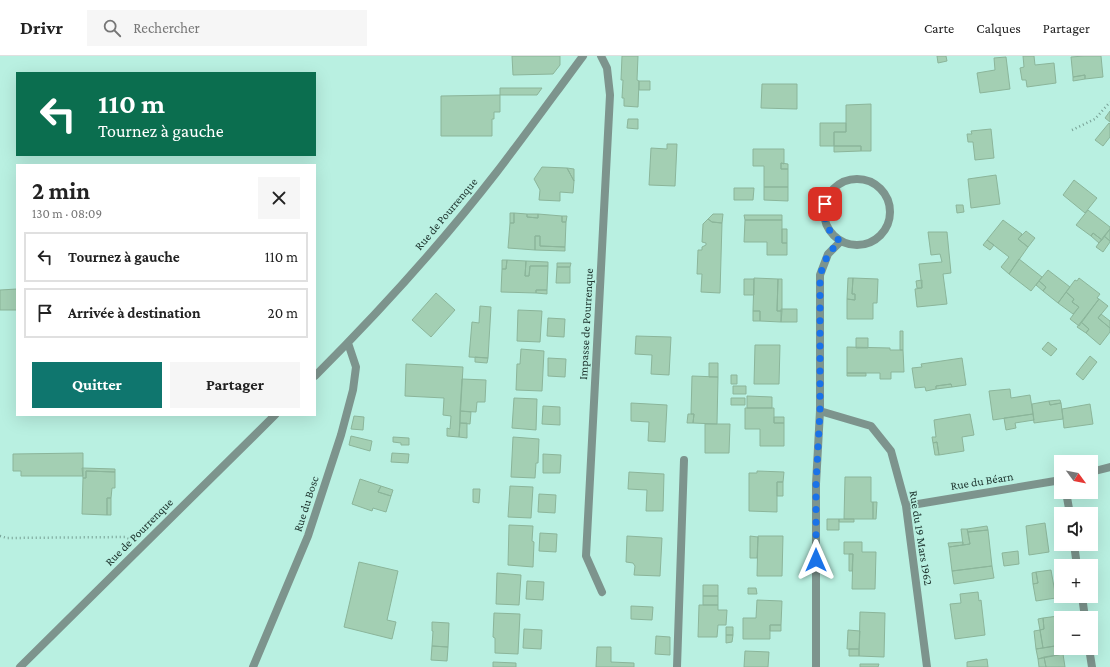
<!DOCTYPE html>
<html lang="fr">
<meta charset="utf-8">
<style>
body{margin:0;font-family:"Crimson Pro",serif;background:#f6f6f6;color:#222;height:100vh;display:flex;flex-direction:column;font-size:15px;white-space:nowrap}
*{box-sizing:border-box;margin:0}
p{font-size:13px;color:#767676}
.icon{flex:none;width:22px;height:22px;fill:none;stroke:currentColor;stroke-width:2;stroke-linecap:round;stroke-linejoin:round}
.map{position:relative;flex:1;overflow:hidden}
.panel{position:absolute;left:16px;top:108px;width:300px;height:252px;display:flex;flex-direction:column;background:#fff;border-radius:0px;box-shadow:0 4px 16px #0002}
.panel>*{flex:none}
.hud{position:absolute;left:16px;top:16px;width:300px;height:84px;border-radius:0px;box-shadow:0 4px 16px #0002;background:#0b6e4f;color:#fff;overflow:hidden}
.needle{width:26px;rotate:122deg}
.tools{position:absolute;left:1054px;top:399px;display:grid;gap:8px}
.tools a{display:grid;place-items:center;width:44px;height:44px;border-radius:0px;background:#fff;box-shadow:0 4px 16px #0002;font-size:20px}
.pin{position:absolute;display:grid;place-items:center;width:34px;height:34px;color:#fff;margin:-17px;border-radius:8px;box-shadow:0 2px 6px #0006}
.me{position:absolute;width:44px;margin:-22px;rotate:0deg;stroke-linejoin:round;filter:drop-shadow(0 0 3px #0008)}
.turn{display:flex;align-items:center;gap:14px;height:84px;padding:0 16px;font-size:18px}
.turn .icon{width:52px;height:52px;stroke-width:2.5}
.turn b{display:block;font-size:28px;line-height:34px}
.round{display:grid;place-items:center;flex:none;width:42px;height:42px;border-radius:0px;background:#f6f6f6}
.overview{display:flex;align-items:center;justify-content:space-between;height:68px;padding:0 16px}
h1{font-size:24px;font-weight:700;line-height:30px}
.button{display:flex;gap:8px;margin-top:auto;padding:8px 16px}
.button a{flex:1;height:46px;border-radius:0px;background:#0f766e;color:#fff;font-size:16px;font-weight:700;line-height:46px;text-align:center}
.button a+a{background:#f6f6f6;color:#222}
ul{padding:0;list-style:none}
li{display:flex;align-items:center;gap:12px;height:50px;margin:0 8px 6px;padding:0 8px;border:2px solid #e0e0e0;border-radius:0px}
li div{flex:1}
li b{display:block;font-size:15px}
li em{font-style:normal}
header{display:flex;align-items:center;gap:24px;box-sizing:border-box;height:56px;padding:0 20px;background:#fff;border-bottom:1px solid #e0e0e0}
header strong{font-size:19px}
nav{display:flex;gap:22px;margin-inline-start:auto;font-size:14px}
.search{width:280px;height:36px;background:#f6f6f6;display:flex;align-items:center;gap:10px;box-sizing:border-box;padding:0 14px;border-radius:0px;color:#767676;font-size:15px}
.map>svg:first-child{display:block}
.building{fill:#a3cfb3;stroke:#8bb59a}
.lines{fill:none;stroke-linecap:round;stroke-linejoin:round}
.path{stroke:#77a095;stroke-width:2.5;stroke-dasharray:1 3;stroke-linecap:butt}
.service{stroke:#7d948d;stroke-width:8}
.minor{stroke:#7d948d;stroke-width:8}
.route{stroke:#1a73e8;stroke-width:7;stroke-dasharray:0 12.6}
.labels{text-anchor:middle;stroke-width:3;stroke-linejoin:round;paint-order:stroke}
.street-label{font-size:12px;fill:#213832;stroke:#b9f0e1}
</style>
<header>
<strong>Drivr</strong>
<div class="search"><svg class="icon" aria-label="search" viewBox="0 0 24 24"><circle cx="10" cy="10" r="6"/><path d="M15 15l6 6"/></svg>Rechercher</div>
<nav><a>Carte</a><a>Calques</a><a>Partager</a></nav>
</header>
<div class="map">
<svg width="1110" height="611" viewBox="0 0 1110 611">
<rect width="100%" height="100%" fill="#b9f0e1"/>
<path class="building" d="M512,0H560V9L553,18L513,19Z
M622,0H638L637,24L639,25L638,51L624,50V42H622L623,24H621Z
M937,0H946L947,5L938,7Z
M1023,0H1034L1035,9L1054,7L1056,27L1027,31L1026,24H1022L1020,12L1024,11Z
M1084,0H1101L1103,21L1085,23V19L1073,21L1071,1Z
M1006,1L1010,33L980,37L977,17L995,14L994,2Z
M1085,19V23L1073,25V21Z
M639,25H650V34H639Z
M762,28H797V53L761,52Z
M500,32H542L537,39H500Z
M500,39V56H494V63H492V80H441V40Z
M871,48V95H861V90H834V76H846V49Z
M1110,55V66L1105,62Z
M628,63H638V73L627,72Z
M820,67H846V76H834V90H820Z
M1109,67L1110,68V81L1103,90L1095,84Z
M991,73L994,102L975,104L973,86H968L967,78H972L971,75Z
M667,88H677L675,130L649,129L651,92L667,93Z
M834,90H861V95L834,96Z
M753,93H784V108L781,107V113H788V131H764V110H753Z
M781,107L788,108V113H781Z
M542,111L567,112L574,125L573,137L560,136V145L539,144L540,134L534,123Z
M567,112L574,113V125Z
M996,119L1000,148L971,152L968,123Z
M1074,124L1097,142L1085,157L1063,139Z
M764,131H788V145L764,144Z
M734,132H754L753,144H734Z
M956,149H963L964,156L957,157Z
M1088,154L1110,171V173L1102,184L1093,177L1091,180L1076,169Z
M510,157H514V167H510Z
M514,157L527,158V161L538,162V158L562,160V166H566L565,191L540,190V180H535V194L508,192L510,167H514Z
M527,158H538V162L527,161Z
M713,158H723L722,167L712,166L708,163Z
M744,159H782V164H745Z
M562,160H567L566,166H562Z
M708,163L712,166L722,167L720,237L701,236L702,218H697L698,194H702V191L706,189V187L702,186L703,168Z
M745,164H782V187H787V199H767V186H744Z
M1003,164L1022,178L1018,183L1028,191L1009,218L1001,211L1009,201L987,184Z
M782,173H787V187H782Z
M1110,173V185L1104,180Z
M1026,175L1035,182L1028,191L1018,183Z
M928,176H947L951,217L943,218L947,248L917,251L915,233L922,232L919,208L942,206L940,198L931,199Z
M1093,177L1102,184L1099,187L1091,180Z
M535,180H540V190L565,191V195L535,194Z
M1104,180L1110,185V186L1103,196L1096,191Z
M987,184L994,189L990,194L983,189Z
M1019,203L1042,221L1031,235L1009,218Z
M502,204H507L506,213H502Z
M507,204L526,205L525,220H529L530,210H548L547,234H536V237L501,236L502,213H506Z
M526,205L548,206V210H530L529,220H525Z
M557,207H571L570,211H557Z
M557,211H570V227H556Z
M1048,214L1070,231L1058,247L1043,235L1046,231L1039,225Z
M754,222L778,223L777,255H782L781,266L760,265V255H753Z
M848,222H853L852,238H855V244L847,243Z
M853,222L878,223L877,247H873V263H847V243L855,244V238H852Z
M1079,222L1100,238L1097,242L1099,243L1079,270L1070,263L1079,251L1072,246L1074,243L1066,236L1075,224L1077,225Z
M744,223H754V239H744Z
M778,223H782V255H777Z
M922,224V232H917L916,225Z
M1039,225L1046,231L1043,235L1036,229Z
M17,233V254H0V234Z
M536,234H547V238L536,237Z
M1066,236L1074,243L1072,246L1079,251L1073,258L1058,247Z
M436,237L455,254L431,281L412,264Z
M1099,243L1108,250L1098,262L1110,272V276L1100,289L1086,277L1089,273L1081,266Z
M480,250L491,251L488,302L469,301L472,266L479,267Z
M781,253H797V266H781Z
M518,254L542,255L540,286L517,285Z
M753,255H760V265H753Z
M1101,258L1110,265V272L1098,262Z
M548,262L565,263L564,281L547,280Z
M1081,266L1089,273L1086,277L1077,271Z
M900,275H903V294H900Z
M636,280L671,281L669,319L651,318L652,299L635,298Z
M856,282H868V292H856Z
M1048,286L1057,293L1051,300L1042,293Z
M755,289H780L779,328H754Z
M847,291L890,292V294H903L904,316H891V323H880V317H847Z
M521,293L544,295L542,335L516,334L517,308H520Z
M1090,300L1097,306L1083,324L1076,318Z
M475,301L488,302L487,307L475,306Z
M548,302L566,303L565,321L548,320Z
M962,302L966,329L952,331L951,328L936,330V333L926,335L925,331L915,332L912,312L922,311L921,308Z
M709,307H718V321H709Z
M406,308L463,311L459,381L447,380V372L450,373L451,360L443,359L444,342L405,340Z
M847,317H866V320H847Z
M731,319H737V328H731Z
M692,320L718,321L717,368L693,367L694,358H691Z
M462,323L486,324L485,346H477L476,356L460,355Z
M951,328L952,331L936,333V330Z
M733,330H746V338H733Z
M1010,333L1011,342L1030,339L1033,358L993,364L989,335Z
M747,340L772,341V352H747Z
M514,342L537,343L536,374L512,372Z
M731,342H745V349H731Z
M1060,344L1061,347L1050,349L1049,345Z
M1049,345L1050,349L1061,347L1063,363L1034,367L1032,348Z
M631,347L667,349L665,386L648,385L649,366L631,365Z
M1090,348L1093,368L1064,372L1062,353Z
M543,350L560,351V369L542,368Z
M745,352H774V367H784V390H760V373H745Z
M460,355L471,356L470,368L460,367Z
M688,358H694L693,367H687Z
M970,358L974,379L962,381L964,395L939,399L937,386L933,387L932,381H936L934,364Z
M1033,358L1034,364L1015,367L1016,372L1006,374L1004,362Z
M354,360L364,361L363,374L351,373Z
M774,361H784V367H774Z
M460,367H467V382L459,381Z
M705,368H730L729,397H705Z
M351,380L372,385L370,395L349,389Z
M393,381L409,382V389H401V387L393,386Z
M513,381L539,383L538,407H536L535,422L511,421Z
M937,386L939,399H935L933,387Z
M83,397V420H21V415H13V398Z
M392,397L409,398L408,407L391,406Z
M543,398L561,399L560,417H543Z
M82,412L115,413V416L86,415V422H83Z
M86,415L115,416V432H112L111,442H107V459L82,458L83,422H86Z
M757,415L784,416L783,426H777V456L749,455V417H757Z
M629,416L664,418L663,455H646L647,434L628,433Z
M845,421H871V446H873V463H844Z
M360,423L381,430L378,436L391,440L386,456L373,452L372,455L352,448Z
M777,426H783V440H777Z
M381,430L393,434L391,440L378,436Z
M510,430L533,431L531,462L508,461Z
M473,433H480L479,447L473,446Z
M539,438L556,439L555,457L538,456Z
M107,442H111V459H107Z
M873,446H877L876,463H873Z
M827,463H839V474H827Z
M839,463H854V466H839Z
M1045,467L1049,496L1029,499L1026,470Z
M509,469L533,470L532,485L534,486L533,511L508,509Z
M987,470L988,474L968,476L967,473Z
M961,473H967L970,488L963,489Z
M988,474L992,510L952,515L949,491L970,488L968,476Z
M540,477L557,478L556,496L539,495Z
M627,480L662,482L660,520L634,519L635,510L633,507L626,506Z
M750,480L758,481L757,502H750Z
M758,480H783L782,520H757Z
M844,486H862V496H876L875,533H852L853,498H844Z
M963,486V489L949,491L948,487Z
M1018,495L1019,508L1004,510L1002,497Z
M849,498H853L852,515H849Z
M359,506L398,515L387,564L396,566L392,583L344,571Z
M992,510L994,522L954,528L952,515Z
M1051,514L1056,542L1036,545L1033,528L1038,527L1036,516Z
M1036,516L1038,527L1033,528L1032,517Z
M497,517L521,519L519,549L496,548Z
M527,525L544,526L543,544L526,543Z
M703,529H718V540H703Z
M748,532H756L757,538H748Z
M978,536L979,545L981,544L985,579L955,583L950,548L961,547L960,538Z
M703,540H718V549H703Z
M757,544L782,545L781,569H770V583H743V562H756Z
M699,549H718V554H727L726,569H718L717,581H698Z
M631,550L653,551L652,564L631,563Z
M860,556L885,557L884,601L859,600Z
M494,557L520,558L518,598L495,597V582L493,581Z
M1058,560L1061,581V589L1043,592L1040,574L1044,573L1043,562Z
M1043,562L1044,573L1040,574L1038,563Z
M432,566L449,567L448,591L432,590L433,575H432Z
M770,569H781V575H770Z
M726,571H733V579H726Z
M524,573L542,574L541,593L523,592Z
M848,574L860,575L859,593H847Z
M1040,574L1043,592L1036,593L1034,575Z
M726,579H733L732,586L726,587Z
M656,580L670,581V599L655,598Z
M1061,589V592H1063V598L1038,603L1036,593Z
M432,590L448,591L447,605L431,604Z
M597,591H611V606L634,607V611H596Z
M849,593H859V600H849Z
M745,595L769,596L768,611H744Z
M1063,598L1065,611H1046L1044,601Z
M1044,601L1046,611H1039L1038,603Z
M987,603L988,611H967V606Z
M493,606L516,607V611H493Z
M860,608H879L878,611H860Z"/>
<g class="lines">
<path class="path" d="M1072,74L1095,63L1110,46
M0,480L7,482L125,481L130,483"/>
<path class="service" d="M677,611L684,404"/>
<path class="minor" d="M601,0L607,12L610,39L586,500L602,536
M824 156a33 33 0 1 1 66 0a33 33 0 1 1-66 0Z
M315,320C379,256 441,188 496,117C526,78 554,39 583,0
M820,355L871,370L891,395L906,450L927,611
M1091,416L1110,411
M1066,436L1070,458
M906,450L1061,424
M1074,488L1077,510
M1082,540L1085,562
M1089,592L1092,611
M20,611L275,359
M253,611L308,480L341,379L353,334L356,311L348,287
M816,611V428L820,355V219L828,198L841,185"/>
</g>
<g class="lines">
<path class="route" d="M816,504V428L820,355V219L828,198L840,185C827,174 823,166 825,148"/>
</g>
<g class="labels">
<g class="street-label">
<text transform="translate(446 158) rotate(-50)" y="4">Rue de Pourrenque</text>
<text transform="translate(586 268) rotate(-87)" y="4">Impasse de Pourrenque</text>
<text transform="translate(982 425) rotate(-9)" y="4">Rue du Béarn</text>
<text transform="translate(306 448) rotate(-72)" y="4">Rue du Bosc</text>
<text transform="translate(139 476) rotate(-45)" y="4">Rue de Pourrenque</text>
<text transform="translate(921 482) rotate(81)" y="4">Rue du 19 Mars 1962</text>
</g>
</g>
</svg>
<div class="tools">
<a><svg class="needle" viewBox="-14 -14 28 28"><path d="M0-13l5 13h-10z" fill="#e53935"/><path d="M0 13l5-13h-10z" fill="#767676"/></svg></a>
<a><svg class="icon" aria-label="sound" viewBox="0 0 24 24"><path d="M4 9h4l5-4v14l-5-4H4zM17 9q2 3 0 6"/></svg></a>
<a>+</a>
<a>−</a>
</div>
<div class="pin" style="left:825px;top:148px;background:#d93025"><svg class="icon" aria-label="arrive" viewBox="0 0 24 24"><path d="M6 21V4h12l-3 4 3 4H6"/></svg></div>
<svg class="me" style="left:816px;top:504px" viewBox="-20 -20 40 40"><path d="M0-17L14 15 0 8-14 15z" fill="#1a73e8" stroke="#fff" stroke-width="4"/></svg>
<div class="hud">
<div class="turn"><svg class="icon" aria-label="left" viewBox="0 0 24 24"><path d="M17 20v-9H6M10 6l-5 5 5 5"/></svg><div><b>110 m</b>Tournez à gauche</div></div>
</div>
<section class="panel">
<div class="overview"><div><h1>2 min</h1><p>130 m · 08:09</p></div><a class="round"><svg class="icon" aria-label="close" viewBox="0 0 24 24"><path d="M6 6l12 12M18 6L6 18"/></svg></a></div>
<ul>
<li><svg class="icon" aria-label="left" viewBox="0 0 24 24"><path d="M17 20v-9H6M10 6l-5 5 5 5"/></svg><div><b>Tournez à gauche</b></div><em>110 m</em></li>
<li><svg class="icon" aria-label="arrive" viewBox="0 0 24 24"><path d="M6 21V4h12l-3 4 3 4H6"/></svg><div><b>Arrivée à destination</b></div><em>20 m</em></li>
</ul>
<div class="button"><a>Quitter</a><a>Partager</a></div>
</section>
</div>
